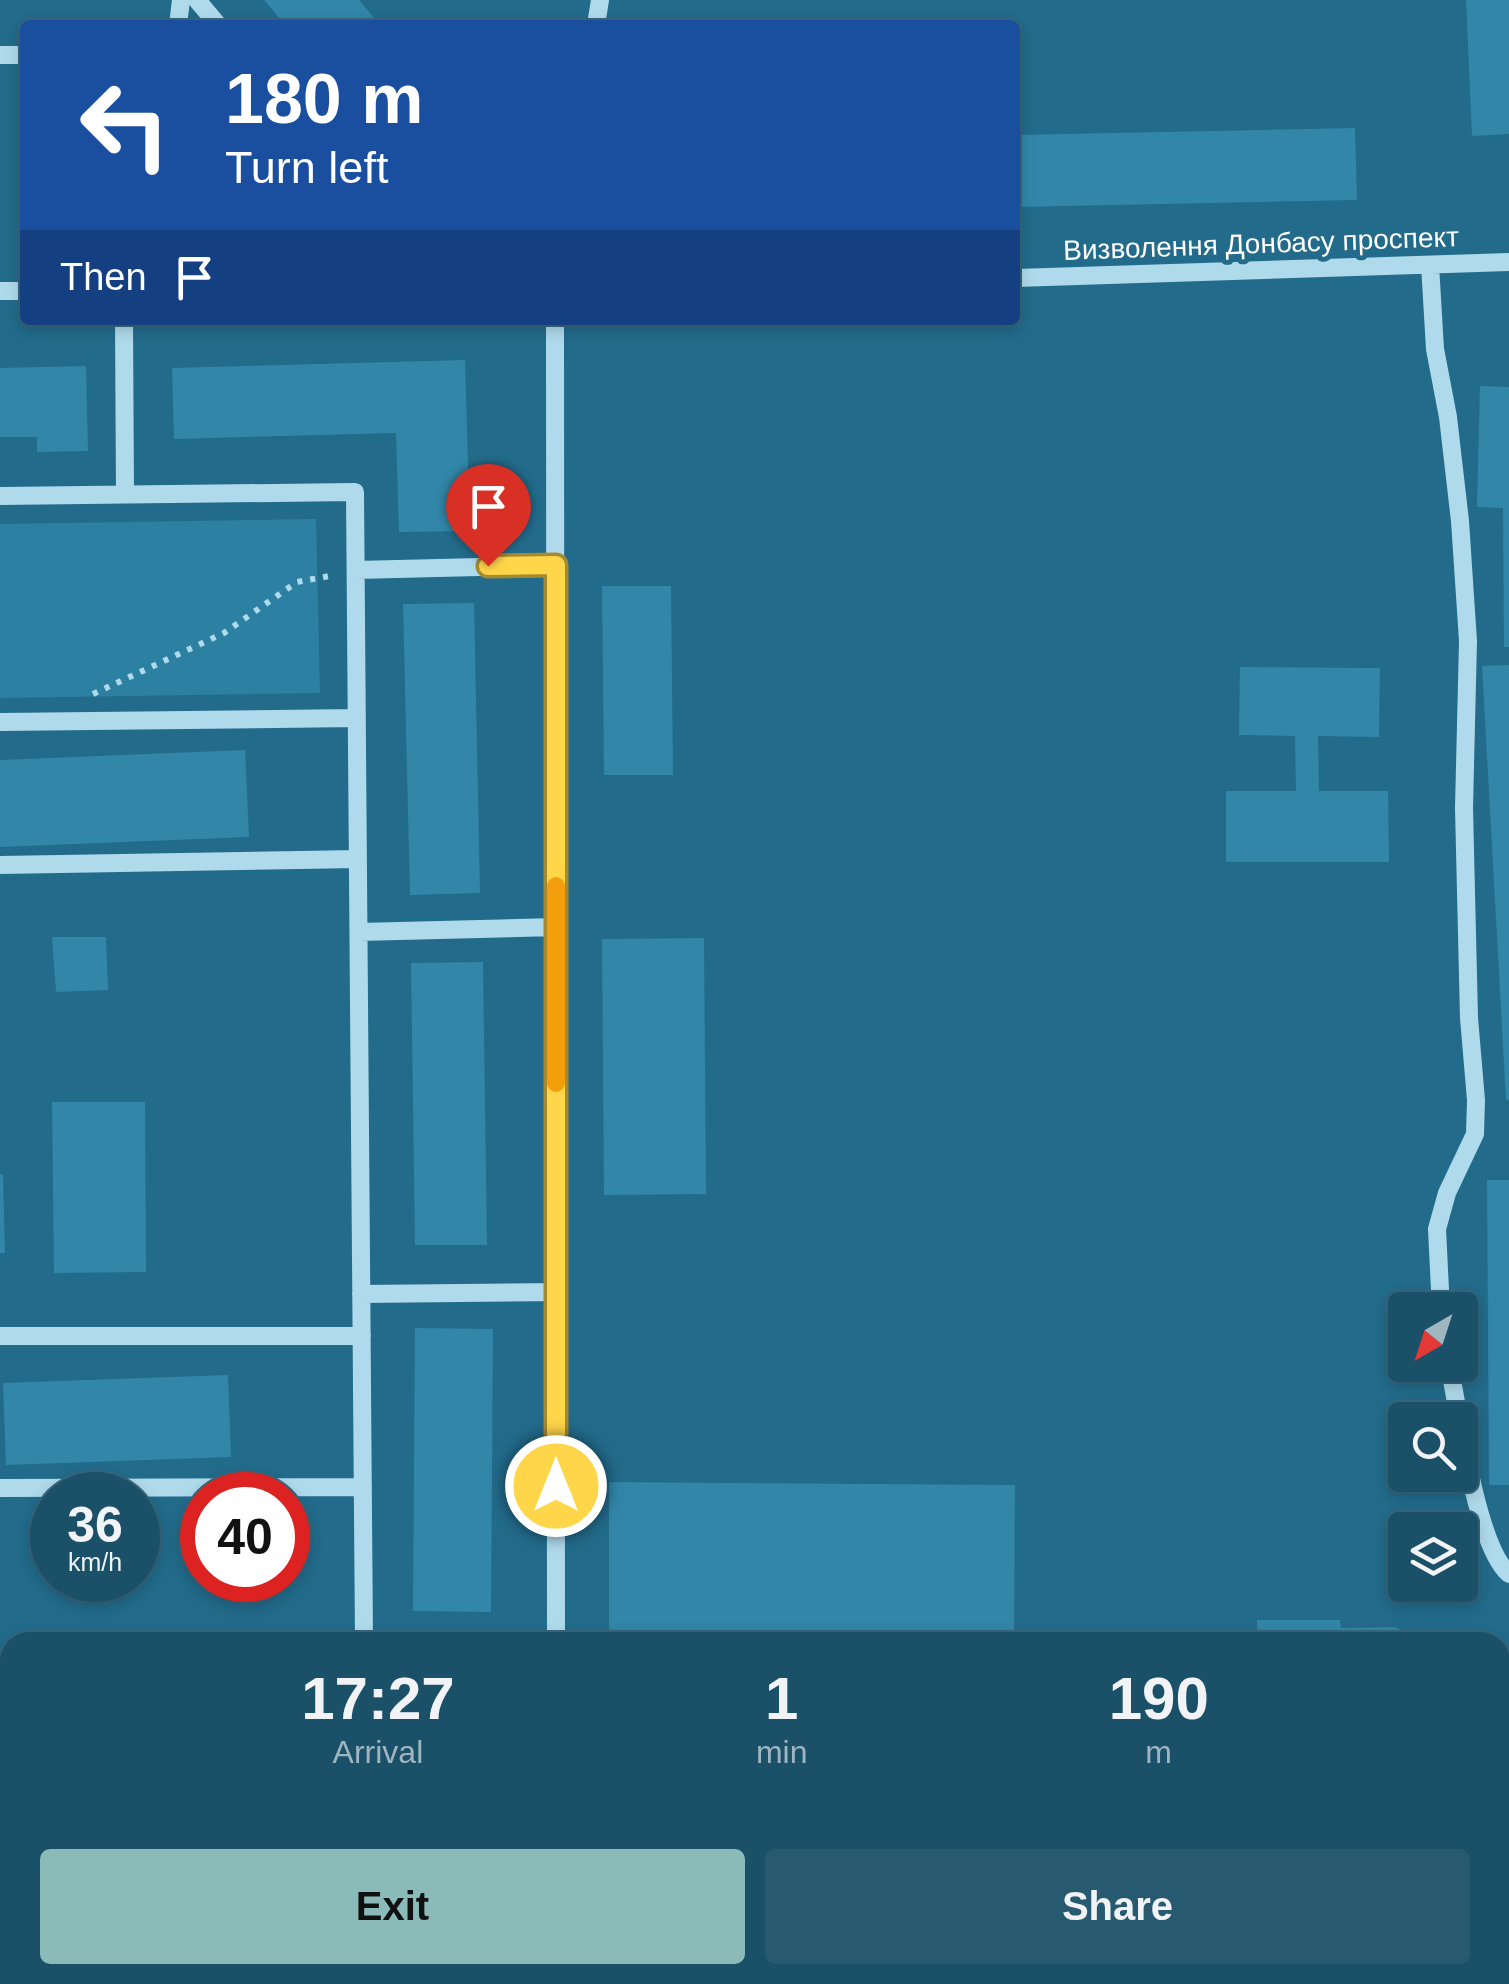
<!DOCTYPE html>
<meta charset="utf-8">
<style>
body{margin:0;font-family:Arial,sans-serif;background:#275a71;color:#f1f3f6;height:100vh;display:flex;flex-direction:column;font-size:38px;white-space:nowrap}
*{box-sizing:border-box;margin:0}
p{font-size:32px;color:#9fb5c0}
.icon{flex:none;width:55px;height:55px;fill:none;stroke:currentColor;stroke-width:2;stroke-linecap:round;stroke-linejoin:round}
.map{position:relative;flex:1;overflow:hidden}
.sheet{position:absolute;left:0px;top:1632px;width:1510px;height:352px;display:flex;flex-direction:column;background:#1a5068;border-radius:30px 30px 0 0;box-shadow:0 5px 15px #0003,0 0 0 2px #38677c}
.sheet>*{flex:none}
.guide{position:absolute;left:20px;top:20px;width:1000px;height:305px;border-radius:10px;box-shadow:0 5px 15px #0003,0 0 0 2px #38677c;background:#1a4fa0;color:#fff;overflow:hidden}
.needle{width:65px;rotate:219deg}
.tools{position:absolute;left:1388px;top:1292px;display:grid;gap:20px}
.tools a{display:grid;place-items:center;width:90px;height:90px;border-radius:10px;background:#1a5068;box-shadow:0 5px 15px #0003,0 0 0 2px #38677c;font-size:50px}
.speed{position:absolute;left:30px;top:1472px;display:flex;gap:20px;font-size:50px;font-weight:700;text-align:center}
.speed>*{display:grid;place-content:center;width:130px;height:130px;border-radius:50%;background:#1a5068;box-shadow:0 5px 15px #0003,0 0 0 2px #38677c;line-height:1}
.speed small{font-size:25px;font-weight:400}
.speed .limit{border:15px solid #d22;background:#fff;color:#111}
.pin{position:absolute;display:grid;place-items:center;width:85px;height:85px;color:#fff;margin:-102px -42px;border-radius:50% 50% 50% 0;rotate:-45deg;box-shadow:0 0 10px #0007}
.pin .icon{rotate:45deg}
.me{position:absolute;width:110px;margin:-55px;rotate:0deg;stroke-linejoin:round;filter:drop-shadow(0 0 8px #0008)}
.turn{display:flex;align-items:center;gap:35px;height:210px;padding:0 40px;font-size:45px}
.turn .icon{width:130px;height:130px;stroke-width:2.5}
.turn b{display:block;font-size:70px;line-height:85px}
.then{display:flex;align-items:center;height:95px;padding:0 40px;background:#0003;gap:20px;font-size:38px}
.eta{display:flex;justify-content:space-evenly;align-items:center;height:170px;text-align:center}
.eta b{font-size:60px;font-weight:600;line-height:70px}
.action{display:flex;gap:20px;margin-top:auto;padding:20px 40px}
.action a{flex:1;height:115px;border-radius:10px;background:#8bbbb9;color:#111;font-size:40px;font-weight:600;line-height:115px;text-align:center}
.action a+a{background:#275a71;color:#f1f3f6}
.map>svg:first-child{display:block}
.green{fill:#2c81a3}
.building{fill:#3286a8}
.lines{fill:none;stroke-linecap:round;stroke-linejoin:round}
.path{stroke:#afdaeb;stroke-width:6;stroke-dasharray:5 8;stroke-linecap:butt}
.minor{stroke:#afdaeb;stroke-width:18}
.route-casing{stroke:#a68a30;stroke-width:25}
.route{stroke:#ffd54a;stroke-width:18}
.slow{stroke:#f59e0b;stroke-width:18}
.labels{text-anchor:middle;stroke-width:10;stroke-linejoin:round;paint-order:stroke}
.street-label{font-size:28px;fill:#fff;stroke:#226b8b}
</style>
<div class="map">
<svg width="1509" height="1984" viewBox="0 0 1509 1984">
<rect width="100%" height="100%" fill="#226b8b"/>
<path class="green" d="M316,519L320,693L0,698V524Z"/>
<path class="building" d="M264,0H359L380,25H285Z
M1466,0H1509V134L1472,136Z
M1355,128L1357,200L1015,207V135Z
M465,360L470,531L399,532L396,433L174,439L172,368Z
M86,366L88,451L37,452V437H0V368Z
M1480,386L1509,387V647H1504L1503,508L1477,507Z
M602,586H671L673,775H604Z
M474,603L480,893L410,895L403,604Z
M1509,665V1100H1506L1482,666Z
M1240,667L1380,668L1379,737L1318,736L1319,791H1388L1389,862H1226V791H1296L1295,736L1239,735Z
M245,750L249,837L0,847V760Z
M52,937H106L108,990L56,992Z
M704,938L706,1194L604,1195L602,939Z
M483,962L487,1245H415L411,963Z
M52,1102H145L146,1272L54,1273Z
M0,1174H3L5,1253H0Z
M1487,1180H1509V1485H1489Z
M415,1328L493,1329L491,1612L413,1611Z
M228,1375L231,1457L6,1465L3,1383Z
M609,1482L1015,1485L1014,1642H609Z
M1257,1620H1340L1341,1628L1395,1627L1424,1642H1257Z
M323,1975H387V1978L323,1980Z"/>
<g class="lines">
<path class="path" d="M93,694L224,633L297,582L335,575"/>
<path class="minor" d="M197,0L218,25
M178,25L181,0
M596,25L600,0
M0,55H25
M1430,265L1435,349L1448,417L1460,521L1468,641L1464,808L1469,1018L1476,1100L1475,1134L1447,1193L1437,1229L1441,1310
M1015,278L1509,262
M0,291H25
M124,320L125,494
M555,320L556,1642
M0,496L355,492L364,1642
M356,570L556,565
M0,722L357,718
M0,865L358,859
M359,932L556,927
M361,1294L556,1292
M0,1336H362
M1449,1365C1459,1411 1476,1546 1509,1574
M0,1488L363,1487
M0,1845H10
M557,1975V1984
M280,1984L281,1975"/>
</g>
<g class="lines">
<defs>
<path id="route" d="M488,566L556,565V1486"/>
</defs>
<use href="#route" class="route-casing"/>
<use href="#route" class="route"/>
<path class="slow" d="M556,886V1083"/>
</g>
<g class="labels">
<g class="street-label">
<text transform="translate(1261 243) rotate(-2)" y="10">Визволення Донбасу проспект</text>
</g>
</g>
</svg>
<div class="tools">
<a><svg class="needle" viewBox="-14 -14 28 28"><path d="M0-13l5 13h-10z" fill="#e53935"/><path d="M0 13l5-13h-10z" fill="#9fb5c0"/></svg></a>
<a><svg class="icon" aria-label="search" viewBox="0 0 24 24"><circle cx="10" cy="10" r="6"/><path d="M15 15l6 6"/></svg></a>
<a><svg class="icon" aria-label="layers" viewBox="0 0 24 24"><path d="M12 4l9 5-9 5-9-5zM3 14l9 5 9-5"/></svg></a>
</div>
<div class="speed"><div>36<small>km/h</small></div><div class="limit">40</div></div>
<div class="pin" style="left:488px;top:566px;background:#d93025"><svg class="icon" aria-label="arrive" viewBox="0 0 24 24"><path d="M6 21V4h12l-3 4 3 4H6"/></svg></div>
<svg class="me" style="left:556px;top:1486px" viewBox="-20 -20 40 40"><circle r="17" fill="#ffd54a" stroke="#fff" stroke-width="3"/><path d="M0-11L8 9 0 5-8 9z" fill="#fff"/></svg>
<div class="guide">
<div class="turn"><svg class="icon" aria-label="left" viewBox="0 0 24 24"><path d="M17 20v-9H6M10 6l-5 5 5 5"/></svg><div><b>180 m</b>Turn left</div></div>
<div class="then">Then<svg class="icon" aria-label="arrive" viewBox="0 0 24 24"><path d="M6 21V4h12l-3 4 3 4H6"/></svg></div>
</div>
<section class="sheet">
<div class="eta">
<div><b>17:27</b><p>Arrival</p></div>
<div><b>1</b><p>min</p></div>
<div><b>190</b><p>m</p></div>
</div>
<div class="action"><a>Exit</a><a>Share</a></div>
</section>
</div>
